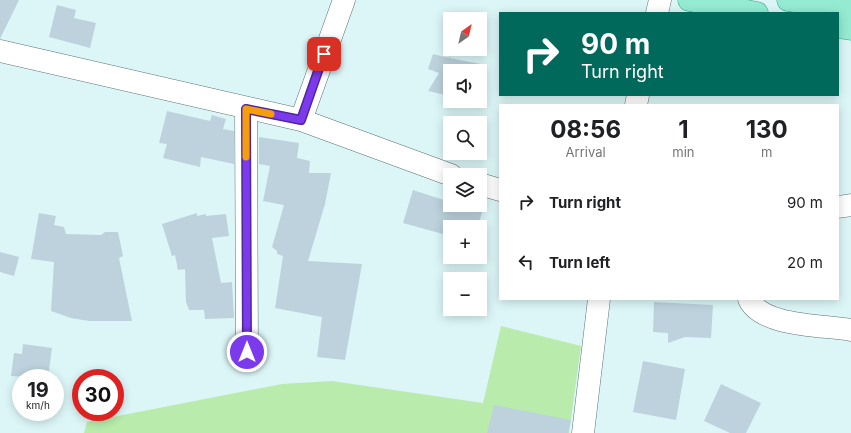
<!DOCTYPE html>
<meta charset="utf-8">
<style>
body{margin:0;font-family:Inter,sans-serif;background:#f6f6f6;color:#202124;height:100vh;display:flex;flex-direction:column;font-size:15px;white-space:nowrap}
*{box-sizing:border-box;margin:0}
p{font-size:13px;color:#757577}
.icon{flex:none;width:22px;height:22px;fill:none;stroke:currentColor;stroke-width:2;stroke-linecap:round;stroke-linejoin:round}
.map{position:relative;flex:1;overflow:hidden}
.panel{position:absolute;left:499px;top:104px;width:340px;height:196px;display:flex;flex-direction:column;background:#fff;border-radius:0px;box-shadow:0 2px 10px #0003}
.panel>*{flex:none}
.top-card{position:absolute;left:499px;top:12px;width:340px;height:84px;border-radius:0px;box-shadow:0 2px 10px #0003;background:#00695c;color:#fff;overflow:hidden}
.needle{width:26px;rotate:34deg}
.fabs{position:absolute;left:443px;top:12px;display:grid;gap:8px}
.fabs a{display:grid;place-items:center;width:44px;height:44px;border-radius:0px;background:#fff;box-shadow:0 2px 10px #0003;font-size:20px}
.speed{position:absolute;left:12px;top:369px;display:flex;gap:8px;font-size:20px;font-weight:700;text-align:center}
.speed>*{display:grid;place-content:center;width:52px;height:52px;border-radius:50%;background:#fff;box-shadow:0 2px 10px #0003;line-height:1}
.speed small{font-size:10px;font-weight:400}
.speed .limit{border:6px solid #d22;background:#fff;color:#111}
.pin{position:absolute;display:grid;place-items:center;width:34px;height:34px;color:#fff;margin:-17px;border-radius:8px;box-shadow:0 2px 6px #0006}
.me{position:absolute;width:44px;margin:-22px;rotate:0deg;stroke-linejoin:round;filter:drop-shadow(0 0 3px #0008)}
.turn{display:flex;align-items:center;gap:14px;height:84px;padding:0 16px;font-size:18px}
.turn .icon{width:52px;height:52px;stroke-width:2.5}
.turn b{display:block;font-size:28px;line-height:34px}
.eta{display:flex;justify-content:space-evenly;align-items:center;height:68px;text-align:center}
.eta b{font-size:24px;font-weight:700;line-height:28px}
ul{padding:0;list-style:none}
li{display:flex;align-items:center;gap:12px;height:60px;padding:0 16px}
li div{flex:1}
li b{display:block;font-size:15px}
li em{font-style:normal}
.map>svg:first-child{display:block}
.green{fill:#b8ebac}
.building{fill:#bdd2dd}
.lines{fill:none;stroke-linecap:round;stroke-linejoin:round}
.minor-casing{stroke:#5c7374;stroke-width:23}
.major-casing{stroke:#40a287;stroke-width:23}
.minor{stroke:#fff;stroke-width:22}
.major{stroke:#94ebd2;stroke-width:22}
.route-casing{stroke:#51269a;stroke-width:10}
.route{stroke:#7c3aed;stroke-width:7}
.slow{stroke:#f59e0b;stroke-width:7}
</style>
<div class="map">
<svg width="851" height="433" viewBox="0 0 851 433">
<rect width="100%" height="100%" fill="#dcf6f8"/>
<path class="green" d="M501,326L581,346L569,433H84L87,422L282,384L332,381L483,403Z"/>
<path class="building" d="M0,0H19L0,39Z
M57,5L76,10L74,18L96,23L90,48L49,37Z
M433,54L449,58L450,55V58L480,64L479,71H450V96L428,91L439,73L428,69Z
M167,111L210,121L212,115L226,119L223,129L234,131V164L201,157L200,167L163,158L167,144L159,143Z
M259,137L299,143L297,158L310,161L309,173H331L325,204L308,261L362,264L345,360L317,357L322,317L275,308L283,256L277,254V251L272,247L284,205L263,201L270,166L259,164Z
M413,190L450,202V205H459L482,212L478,227H450V236L403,223Z
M39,213L56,216L54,225L64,227L66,234L101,235L105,232H118L123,256L119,258L132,321H89L71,318L51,311L54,262L31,259Z
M197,213V216L206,214V216L226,214L229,236L212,238L221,283L232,282L234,318L205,319L204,310H189L186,302L185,269L178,270L175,255L172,256L162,224Z
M0,252L19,257L14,276L0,272Z
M654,302L713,305L711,338L685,337L668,343V333L653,332Z
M23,344L52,348L48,378L11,376L14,353L22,354Z
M643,361L685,369L676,420L633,412Z
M721,384L761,403L746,433H730L704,421Z
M494,405L571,420L568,433H487Z"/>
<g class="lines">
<defs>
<path id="minor" d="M657,13L660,0
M0,51L301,120L451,175
M636,105L638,95
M246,109L247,352
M301,120L344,0
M480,184L500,190
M838,207L851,205
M749,299C761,327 825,325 851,330
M583,433L599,299"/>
<path id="major" d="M689,0L757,13
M788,0L851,9
M838,27L851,29"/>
</defs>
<use href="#minor" class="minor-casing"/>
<use href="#major" class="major-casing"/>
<use href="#minor" class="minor"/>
<use href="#major" class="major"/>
</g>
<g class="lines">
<defs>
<path id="route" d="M247,352L246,109L301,120L324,54"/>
</defs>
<use href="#route" class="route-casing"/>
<use href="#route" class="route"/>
<path class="slow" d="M246,157V109L271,114"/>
</g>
</svg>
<div class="fabs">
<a><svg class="needle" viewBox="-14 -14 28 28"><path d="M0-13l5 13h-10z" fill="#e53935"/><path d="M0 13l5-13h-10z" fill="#757577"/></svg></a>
<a><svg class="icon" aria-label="sound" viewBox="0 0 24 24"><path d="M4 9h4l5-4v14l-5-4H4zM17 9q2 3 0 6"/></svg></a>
<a><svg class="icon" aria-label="search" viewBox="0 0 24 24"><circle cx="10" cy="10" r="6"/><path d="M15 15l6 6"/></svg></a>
<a><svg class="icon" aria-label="layers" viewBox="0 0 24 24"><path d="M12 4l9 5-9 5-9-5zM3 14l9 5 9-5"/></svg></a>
<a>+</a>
<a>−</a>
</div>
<div class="speed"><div>19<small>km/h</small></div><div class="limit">30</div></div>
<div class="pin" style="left:324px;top:54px;background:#d93025"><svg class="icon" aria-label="arrive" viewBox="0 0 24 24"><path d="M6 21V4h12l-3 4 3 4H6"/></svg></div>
<svg class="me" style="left:247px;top:352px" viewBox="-20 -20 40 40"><circle r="17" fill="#7c3aed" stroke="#fff" stroke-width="3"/><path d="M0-11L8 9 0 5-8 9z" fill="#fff"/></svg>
<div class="top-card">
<div class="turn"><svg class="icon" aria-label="right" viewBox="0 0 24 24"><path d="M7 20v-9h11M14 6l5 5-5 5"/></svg><div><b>90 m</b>Turn right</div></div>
</div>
<section class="panel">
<div class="eta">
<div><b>08:56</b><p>Arrival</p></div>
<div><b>1</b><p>min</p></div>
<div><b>130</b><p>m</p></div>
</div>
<ul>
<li><svg class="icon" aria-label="right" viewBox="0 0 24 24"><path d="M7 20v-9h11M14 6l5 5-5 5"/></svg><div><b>Turn right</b></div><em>90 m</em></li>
<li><svg class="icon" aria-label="left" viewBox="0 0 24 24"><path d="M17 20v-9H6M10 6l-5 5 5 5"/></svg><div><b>Turn left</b></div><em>20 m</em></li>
</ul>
</section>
</div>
